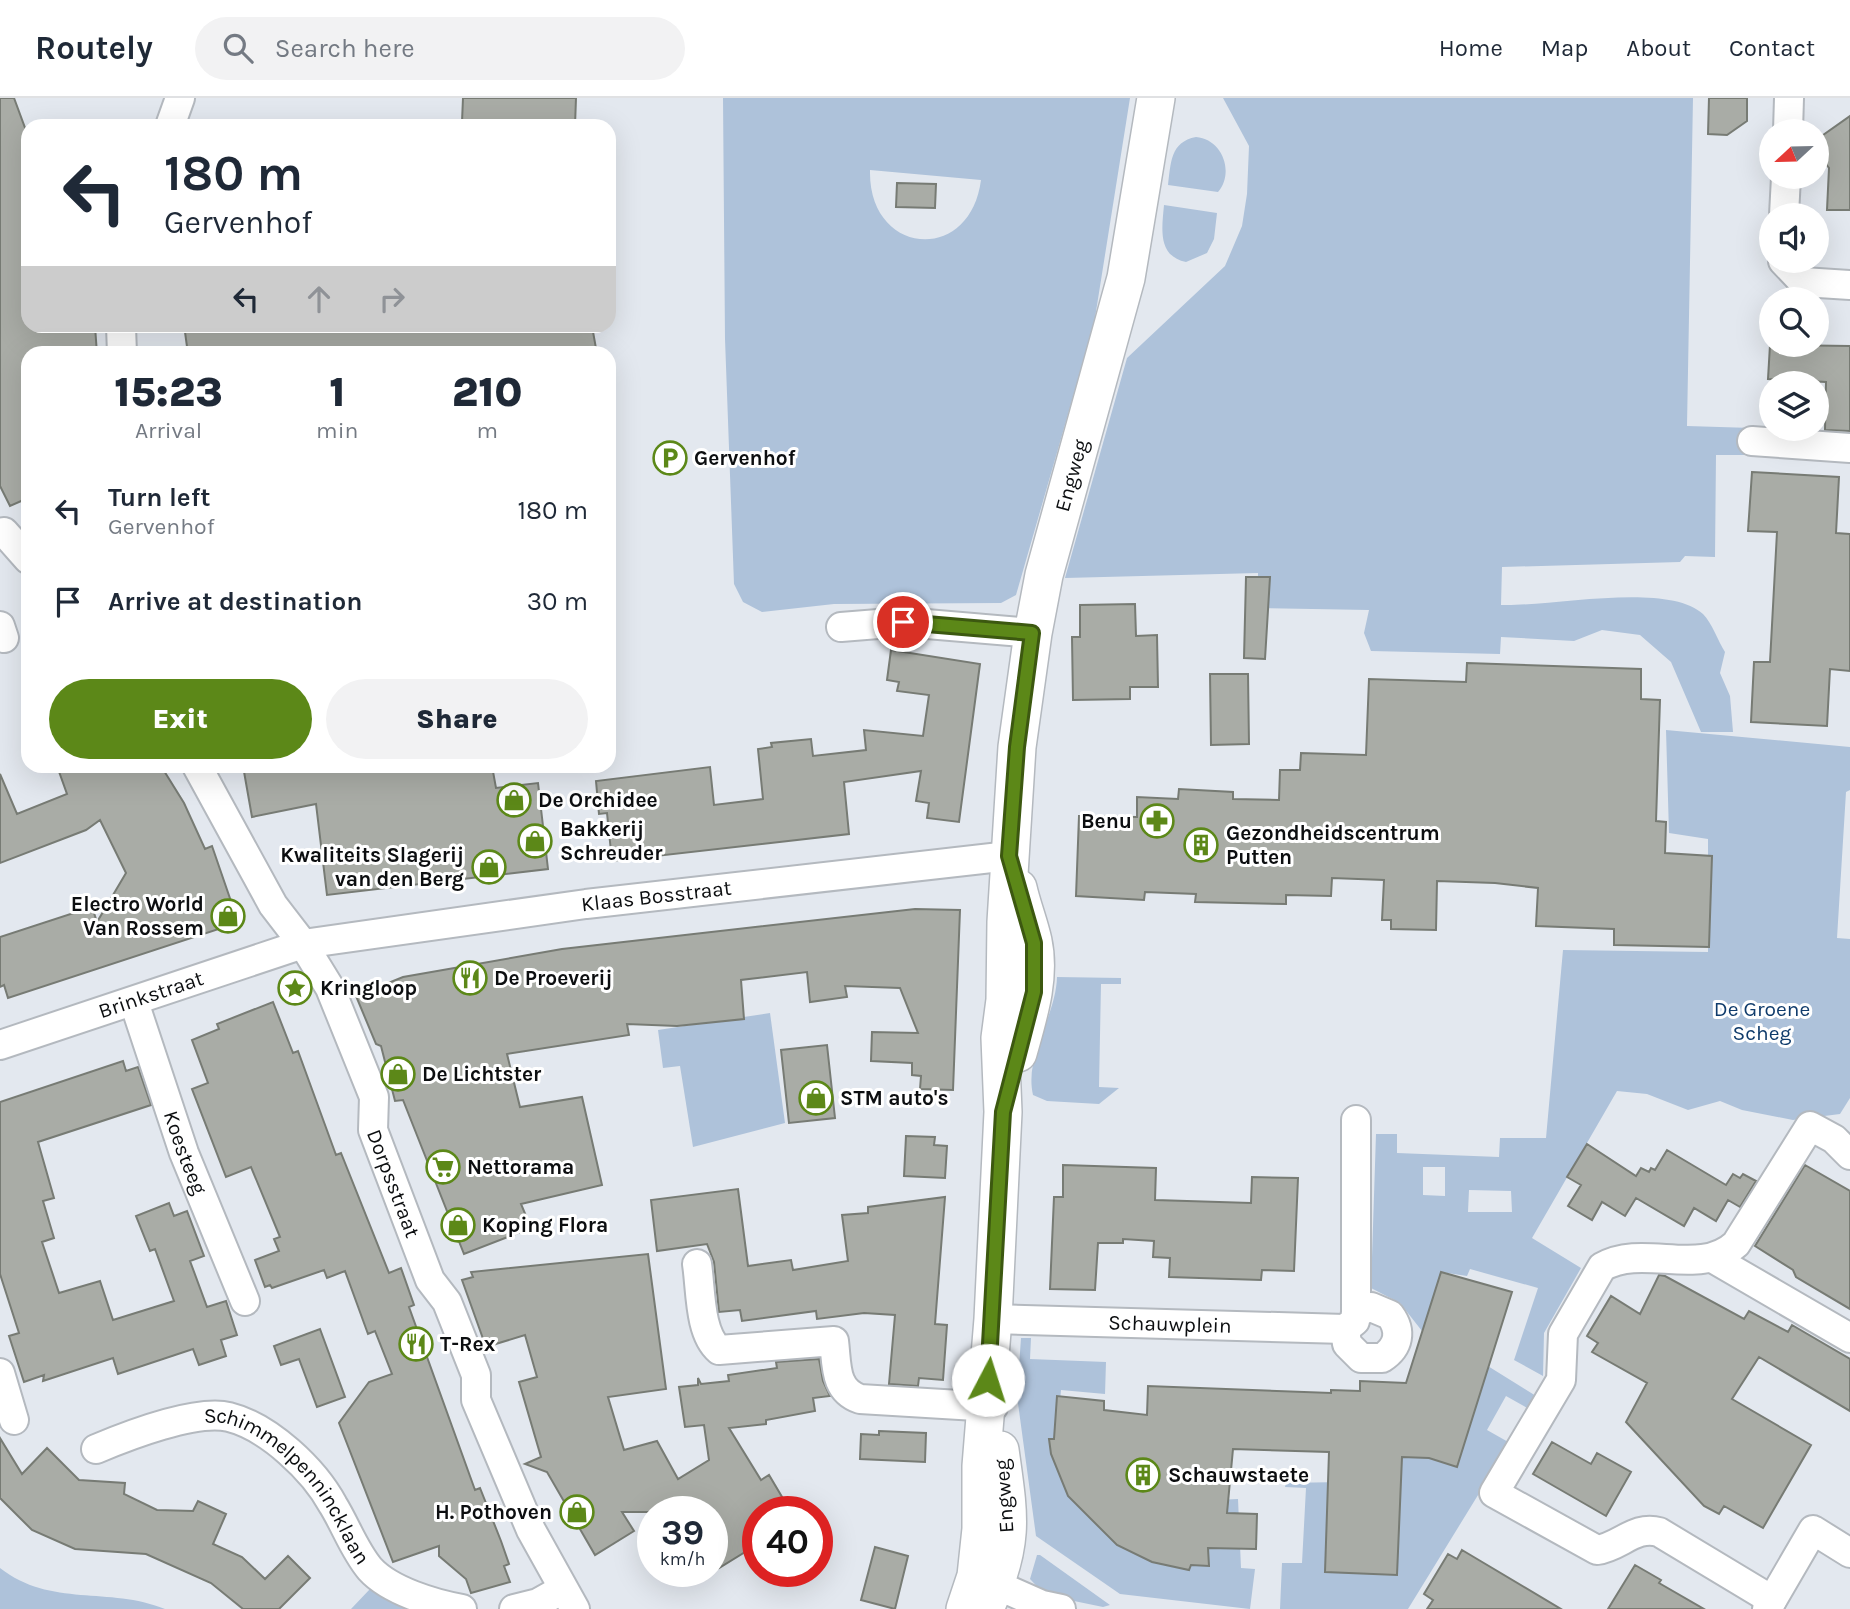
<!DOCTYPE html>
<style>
body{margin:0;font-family:Karla,sans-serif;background:#f2f2f3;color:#1f2937;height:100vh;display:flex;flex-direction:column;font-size:26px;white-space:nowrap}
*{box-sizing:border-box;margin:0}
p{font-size:23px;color:#747a83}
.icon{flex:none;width:38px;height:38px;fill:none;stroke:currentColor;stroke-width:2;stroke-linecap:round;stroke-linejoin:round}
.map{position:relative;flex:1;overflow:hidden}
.details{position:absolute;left:21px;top:248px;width:595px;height:427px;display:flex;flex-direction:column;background:#fff;border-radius:21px;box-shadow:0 7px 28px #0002}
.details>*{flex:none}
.guide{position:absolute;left:21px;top:21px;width:595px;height:214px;border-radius:21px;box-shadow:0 7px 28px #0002;background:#fff;color:#1f2937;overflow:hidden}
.needle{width:46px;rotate:248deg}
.buttons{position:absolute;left:1759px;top:21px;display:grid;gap:14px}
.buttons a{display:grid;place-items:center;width:70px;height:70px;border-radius:50%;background:#fff;box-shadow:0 7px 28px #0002;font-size:35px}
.speed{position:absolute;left:637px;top:1398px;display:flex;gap:14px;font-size:35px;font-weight:700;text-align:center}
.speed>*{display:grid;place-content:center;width:91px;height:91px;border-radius:50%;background:#fff;box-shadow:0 7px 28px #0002;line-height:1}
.speed small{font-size:18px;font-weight:400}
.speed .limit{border:10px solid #d22;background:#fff;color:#111}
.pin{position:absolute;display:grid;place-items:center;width:60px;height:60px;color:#fff;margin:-30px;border:4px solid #fff;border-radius:50%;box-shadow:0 2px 7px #0007}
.me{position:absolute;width:77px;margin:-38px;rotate:5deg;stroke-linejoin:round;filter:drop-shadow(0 0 5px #0008)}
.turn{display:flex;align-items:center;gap:24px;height:147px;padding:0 28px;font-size:32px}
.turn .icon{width:91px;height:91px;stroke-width:2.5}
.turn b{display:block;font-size:49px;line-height:60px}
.lanes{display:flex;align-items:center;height:66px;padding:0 28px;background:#0003;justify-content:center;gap:35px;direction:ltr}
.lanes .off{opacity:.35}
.eta{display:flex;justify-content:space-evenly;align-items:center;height:119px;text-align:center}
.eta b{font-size:42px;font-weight:800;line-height:49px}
.primary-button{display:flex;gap:14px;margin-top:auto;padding:14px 28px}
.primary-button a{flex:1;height:80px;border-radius:42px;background:#5c8818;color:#fff;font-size:28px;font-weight:800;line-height:80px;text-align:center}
.primary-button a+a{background:#f2f2f3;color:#1f2937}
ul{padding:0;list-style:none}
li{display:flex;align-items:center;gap:21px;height:91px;padding:0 28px}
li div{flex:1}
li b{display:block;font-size:26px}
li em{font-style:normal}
header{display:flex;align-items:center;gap:42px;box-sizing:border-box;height:98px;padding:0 35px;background:#fff;border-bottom:2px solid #e0e1e3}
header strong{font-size:33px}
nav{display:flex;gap:38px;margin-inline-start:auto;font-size:24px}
.search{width:490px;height:63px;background:#f2f2f3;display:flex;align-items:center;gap:18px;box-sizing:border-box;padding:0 24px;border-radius:38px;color:#747a83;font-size:26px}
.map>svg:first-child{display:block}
.green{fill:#aec2da;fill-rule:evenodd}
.building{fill:#a9aca6;stroke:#777b74;stroke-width:2}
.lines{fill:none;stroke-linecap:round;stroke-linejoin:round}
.minor-casing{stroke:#b4b9bf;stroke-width:32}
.tertiary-casing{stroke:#b4b9bf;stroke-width:40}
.minor{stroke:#fff;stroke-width:28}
.tertiary{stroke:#fff;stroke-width:37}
.route-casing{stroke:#3c5810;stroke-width:18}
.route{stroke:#5c8818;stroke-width:12}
.labels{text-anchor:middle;stroke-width:6;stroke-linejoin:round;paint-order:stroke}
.poi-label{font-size:21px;font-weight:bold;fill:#0c0e10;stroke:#fff;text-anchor:start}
.street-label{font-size:21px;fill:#0c0e10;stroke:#fff}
.park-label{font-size:21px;fill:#103c6c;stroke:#fff}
</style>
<header>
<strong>Routely</strong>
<div class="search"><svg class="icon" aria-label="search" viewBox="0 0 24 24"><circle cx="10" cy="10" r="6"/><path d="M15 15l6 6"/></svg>Search here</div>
<nav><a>Home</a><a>Map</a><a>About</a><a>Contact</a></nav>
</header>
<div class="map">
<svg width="1850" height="1511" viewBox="0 0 1850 1511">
<rect width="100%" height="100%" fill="#e3e8ef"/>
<path class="green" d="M723,0H1130L1094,226L1016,497L1001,505L834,506L762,514L743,504L734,486L725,241ZM870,72L981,82C970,167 868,158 870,72Z
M1223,0H1693L1687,328L1752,330V357H1716L1715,459L1685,458L1680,464L1502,469L1501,507C1548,509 1668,483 1703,516C1712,525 1718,543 1725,554L1720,575L1730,598L1733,634H1701L1671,564L1640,537L1602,532L1574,543L1501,539L1500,556L1371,553L1364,535L1369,512L1258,510V475L1065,480L1127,260L1225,168L1242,128L1247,96L1249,48Z
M1196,39C1222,41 1235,74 1218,94L1168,87C1171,65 1170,44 1196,39Z
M1164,107L1217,115L1214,141L1207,155L1186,164C1157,158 1162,130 1164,107Z
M1666,632L1850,649V692L1846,694L1837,840L1850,841V1000L1840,1016L1793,1022L1742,1012L1720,1003L1688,1012L1647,996L1617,993L1532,1140L1581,1170L1544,1235L1543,1278L1514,1262L1538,1190L1470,1171L1467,1178L1441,1174L1422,1233L1400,1205L1371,1190L1376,1036H1397V1055L1499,1059L1500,1040H1546L1563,852L1708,854V741L1669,735ZM1423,1069H1445V1098L1423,1097ZM1469,1092L1511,1093L1512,1114H1468Z
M1057,879L1121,880V886H1101L1099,989L1119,990L1099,1006L1047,1003L1033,997C1024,957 1056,919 1057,879Z
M770,915L785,1025L693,1049L680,968L663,970L658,932Z
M1021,1240H1031L1030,1261L1106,1264L1105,1296L1061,1292L1060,1303L1217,1402L1238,1401L1241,1470L1255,1471L1250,1511L1120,1496L1036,1438L1017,1298Z
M1483,1265L1536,1298L1529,1311L1506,1298L1487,1332L1510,1345L1408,1511H1280L1282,1465H1302L1306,1390L1285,1389L1286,1385L1398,1383L1397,1354Z
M1037,1457H1040L1110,1507L1103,1509L1045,1497L1030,1481Z
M0,1470C51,1510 109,1488 165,1511H0Z
M370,1491L416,1511H351Z"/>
<path class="building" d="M0,0H14L28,38L24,91L28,89V228H95L97,256H28V400L10,408L0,388Z
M463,0H576L575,28H466V24H462Z
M1709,0H1747V23L1727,37L1708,36Z
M1850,18V112H1827L1829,70L1816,53V42Z
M897,85L936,86L935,110L896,109Z
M198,228H592L597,256H188L185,234L198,232Z
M1770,247L1850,248V333L1825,332L1826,284L1768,281Z
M1752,374L1839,379L1836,435L1850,436V573L1830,571L1827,628L1751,624L1754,564H1770L1777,434L1748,433Z
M1246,479H1270L1265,561L1244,560Z
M1135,506L1136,538L1157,537L1158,589H1130V601L1073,602L1072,539H1080V507Z
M891,552L980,566L959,724L927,720L929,705L916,703L921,673L844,684L849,736L612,763L607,715L599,716L596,683L710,669L714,707L763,701L758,651L772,649L771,645L811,641L813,658L866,652L864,632L923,638L929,597L897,593L899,584L887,582Z
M1467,565L1641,571V601L1660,602L1656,723L1666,724L1665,755L1712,758L1709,849L1614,847V831L1536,828L1538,790L1495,785L1437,783L1436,832L1391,831V822H1382L1384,782L1332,780L1331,798L1286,797V806L1195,804L1196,796L1145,794L1144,802L1076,798L1079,718L1137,719V699L1178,701L1179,691L1233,694V701L1279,702L1280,672H1300L1301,655L1366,657L1369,581L1466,584Z
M1210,576H1248L1249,646L1211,647Z
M57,668H161L184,705L205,751L212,748L235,815L228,828L8,900L4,887L0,889V839L92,809L97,824L126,775L100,722L86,732L0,765V676L17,716L67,696Z
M243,668H492L496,690L538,685L548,771L327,797L316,706L252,719Z
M915,811L960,812L953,992L920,991L921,978L912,977V965L871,963L872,934L918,935L900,890L845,888L847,899L810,904L807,874L741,882L744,921L677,928L627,926L629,937L507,956L520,1009L582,999L602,1087L521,1106L531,1130L464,1156L403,1002L395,1003L381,948L376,946L356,898L403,879L562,851Z
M273,904L293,955L298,953L336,1057L341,1055L389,1175L401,1170L414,1207L409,1209L475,1392L480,1390L501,1443L509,1466L504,1468L510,1484L471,1495L466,1481L439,1458V1448L393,1464L339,1325L369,1284L392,1276L375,1233L368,1236L345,1173L327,1180L324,1172L272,1190L270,1187L265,1189L255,1162L279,1153L274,1141L280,1139L251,1069L226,1079L192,991L208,985L192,942L219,931L217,926Z
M827,947L835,1020L789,1025L781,952Z
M123,963L126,973L138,969L151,1007L38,1044L54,1100L43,1103L54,1140L42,1144L59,1195L100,1183L113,1222L174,1203L155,1151L150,1153L136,1118L169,1105L174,1118L187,1113L204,1158L190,1163L207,1209L226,1203L237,1237L221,1242L226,1258L199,1267L193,1251L118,1276L113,1260L43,1283L44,1277L24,1284L9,1238L19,1235L0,1176V1004Z
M906,1038L935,1039L934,1047L947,1048L945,1080L904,1078Z
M1587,1046L1636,1078L1641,1070L1649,1074L1651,1070L1655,1072L1667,1052L1726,1087L1733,1076L1740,1080L1743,1076L1756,1083L1740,1109L1728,1102L1716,1123L1694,1110L1684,1128L1636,1100L1625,1118L1602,1104L1592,1122L1568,1108L1581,1087L1567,1079Z
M1063,1067L1156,1070L1155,1102L1251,1105L1252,1079L1298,1080L1294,1173L1262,1172L1261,1182L1169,1179L1170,1160L1153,1159L1154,1143L1123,1141V1145H1098L1095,1192L1050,1191L1054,1099H1063Z
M1805,1067L1850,1093V1211L1796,1179L1793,1172L1755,1148Z
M738,1091L748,1168L791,1162L793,1172L848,1163L842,1117L868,1115V1109L945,1099L935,1226L947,1227L943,1282L919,1280L918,1288L889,1286L895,1217L864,1215L817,1221L816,1213L742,1223L740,1212L719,1214L714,1164L707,1146L657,1153L651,1102Z
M648,1156L666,1291L608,1299L624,1352L657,1343L678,1381L709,1362L704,1327L685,1329L679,1289L698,1287V1280L701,1286L729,1283L728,1277L777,1270L776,1264L819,1261L823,1283L830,1298L813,1300L815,1313L766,1322V1326L729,1330L761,1382L769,1377L791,1414H758V1446L719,1470L712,1458V1414H622L634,1433L595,1457L547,1374L525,1366L541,1359L519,1284L537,1279L525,1237L486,1249L462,1182L473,1179L471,1174Z
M1441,1174L1512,1194L1457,1369L1429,1360L1402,1359L1397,1477L1325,1474L1329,1354L1233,1351L1227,1415L1257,1416L1256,1451L1208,1450L1209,1468L1191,1467L1189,1472L1152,1464L1117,1447L1068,1398L1051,1356L1049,1341H1054L1057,1298L1104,1303V1312L1147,1317L1148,1288L1331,1295V1292L1360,1293V1283L1406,1285Z
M1659,1177L1665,1178L1744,1221L1749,1213L1788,1234L1792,1227L1850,1261V1313L1759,1259L1732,1301L1811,1347L1763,1430L1724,1408L1719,1416L1704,1408L1626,1324L1647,1285L1592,1254L1598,1245L1587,1238L1611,1198L1640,1216Z
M320,1231L345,1299L317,1309L299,1261L281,1267L274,1248Z
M879,1333L926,1335L925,1364L860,1361L861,1336L879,1337Z
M0,1340L22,1376L47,1350L79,1382L125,1385L124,1396L157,1412L193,1413L198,1403L226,1416L213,1446L242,1459L265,1481L288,1458L310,1480L279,1511H243L211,1485L146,1456L75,1451L32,1432L0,1400Z
M1552,1344L1591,1366L1597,1355L1631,1374L1606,1418L1533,1376Z
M875,1449L908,1458L895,1511L861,1502Z
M1462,1452L1561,1511H1427L1433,1502L1424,1496L1448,1456L1457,1461Z
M1635,1467L1661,1482L1659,1485L1704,1511H1608Z"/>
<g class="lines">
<defs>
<g id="minor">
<path d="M170,28L180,0"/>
<path d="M1788,33L1789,0"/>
<path d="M1784,117L1786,79"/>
<path d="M1783,163L1803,184L1850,187"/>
<path d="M121,228L122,256"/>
<path d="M1752,343L1850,350"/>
<path d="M0,436L4,434L28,461"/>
<path d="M0,528L4,540"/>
<path d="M841,529L903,524L1033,535"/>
<path id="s1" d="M197,668L273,807L303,846L330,890L374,999L373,1032L430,1182L447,1204L476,1277V1302L531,1432L575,1511"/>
<path id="s2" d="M134,904L184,1055L245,1203"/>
<path id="s3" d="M0,947L303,846L586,806L1009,758"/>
<path d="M1714,1161L1850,1240"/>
<path d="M697,1166C701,1192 699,1235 719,1252L834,1243C837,1267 834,1292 860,1301L993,1309"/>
<path id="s4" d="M993,1221L1345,1231L1355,1223L1356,1214V1022"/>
<path d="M1345,1231L1347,1246L1361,1260H1382C1399,1249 1402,1233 1390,1217L1371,1209L1356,1214"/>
<path d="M0,1275L14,1322"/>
<path id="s5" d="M96,1351C127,1338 196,1311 229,1319C269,1329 314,1372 333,1407C346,1428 354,1452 370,1471C390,1493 434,1506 462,1511"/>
<path d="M976,1478L1042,1507L1061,1511"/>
<path d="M1772,1502L1659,1434C1635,1427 1620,1449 1597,1452L1494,1395L1561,1282L1563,1236L1602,1169C1644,1145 1699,1180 1736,1146L1810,1028L1834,1041L1850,1057"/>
<path d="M514,1511L538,1505L563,1491"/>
<path d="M1767,1511L1813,1432L1850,1455"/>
</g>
<g id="tertiary">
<path d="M1018,790C1022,808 1029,825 1033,843C1041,880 1028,919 1018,955"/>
<path d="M987,1506C1015,1443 1009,1417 1000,1352"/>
<path id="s6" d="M965,1511L976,1478L981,1431V1368L993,1221L1003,1014L1000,940L1005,902L1006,824L1017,649L1033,535L1044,477L1126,180L1156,0"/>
</g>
</defs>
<use href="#minor" class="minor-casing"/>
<use href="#tertiary" class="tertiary-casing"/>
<use href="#minor" class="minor"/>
<use href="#tertiary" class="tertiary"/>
</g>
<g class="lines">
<defs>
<path id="route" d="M903,524L1032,535L1017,649L1009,758L1034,845V894L1003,1014L988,1282"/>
</defs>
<use href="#route" class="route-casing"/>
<use href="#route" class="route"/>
</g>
<defs>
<symbol id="parking-ring" viewBox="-11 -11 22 22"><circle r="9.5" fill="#fff" stroke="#5c8818" stroke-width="1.5"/><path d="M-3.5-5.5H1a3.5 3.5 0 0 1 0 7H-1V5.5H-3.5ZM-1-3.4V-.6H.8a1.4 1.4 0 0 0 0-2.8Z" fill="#5c8818"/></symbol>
<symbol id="shop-ring" viewBox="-11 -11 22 22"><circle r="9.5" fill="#fff" stroke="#5c8818" stroke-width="1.5"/><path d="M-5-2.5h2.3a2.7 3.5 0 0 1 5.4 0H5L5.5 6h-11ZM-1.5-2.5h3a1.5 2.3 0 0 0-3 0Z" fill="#5c8818"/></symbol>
<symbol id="pharmacy-ring" viewBox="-11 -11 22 22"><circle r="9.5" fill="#fff" stroke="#5c8818" stroke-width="1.5"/><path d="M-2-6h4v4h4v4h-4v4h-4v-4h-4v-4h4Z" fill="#5c8818"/></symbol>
<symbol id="building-ring" viewBox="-11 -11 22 22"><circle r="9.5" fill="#fff" stroke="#5c8818" stroke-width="1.5"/><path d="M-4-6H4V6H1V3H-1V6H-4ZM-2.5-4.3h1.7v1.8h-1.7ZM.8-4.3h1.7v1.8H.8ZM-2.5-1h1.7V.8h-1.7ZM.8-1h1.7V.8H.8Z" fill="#5c8818"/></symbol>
<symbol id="restaurant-ring" viewBox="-11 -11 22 22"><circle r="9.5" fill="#fff" stroke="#5c8818" stroke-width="1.5"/><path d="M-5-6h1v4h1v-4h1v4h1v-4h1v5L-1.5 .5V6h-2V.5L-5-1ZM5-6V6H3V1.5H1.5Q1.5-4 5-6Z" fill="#5c8818"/></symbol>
<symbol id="sight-ring" viewBox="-11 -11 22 22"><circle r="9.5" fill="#fff" stroke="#5c8818" stroke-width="1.5"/><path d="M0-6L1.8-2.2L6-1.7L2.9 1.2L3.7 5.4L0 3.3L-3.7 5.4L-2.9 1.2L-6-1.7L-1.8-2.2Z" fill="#5c8818"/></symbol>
<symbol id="supermarket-ring" viewBox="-11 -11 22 22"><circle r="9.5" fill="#fff" stroke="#5c8818" stroke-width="1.5"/><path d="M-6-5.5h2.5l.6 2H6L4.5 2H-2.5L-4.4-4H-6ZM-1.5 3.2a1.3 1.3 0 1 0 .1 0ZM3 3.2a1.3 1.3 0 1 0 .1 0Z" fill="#5c8818"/></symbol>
</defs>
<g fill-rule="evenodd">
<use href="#parking-ring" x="651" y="341" width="38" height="38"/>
<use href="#shop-ring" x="495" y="683" width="38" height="38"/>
<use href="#pharmacy-ring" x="1138" y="704" width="38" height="38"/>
<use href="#shop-ring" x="516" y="724" width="38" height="38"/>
<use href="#building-ring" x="1182" y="728" width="38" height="38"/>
<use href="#shop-ring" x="470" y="750" width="38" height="38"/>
<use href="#shop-ring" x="209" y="799" width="38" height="38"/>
<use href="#restaurant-ring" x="451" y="861" width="38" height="38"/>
<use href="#sight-ring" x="276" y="871" width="38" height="38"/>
<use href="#shop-ring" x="379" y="957" width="38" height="38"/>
<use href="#shop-ring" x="797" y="981" width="38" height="38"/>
<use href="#supermarket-ring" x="424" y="1050" width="38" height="38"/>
<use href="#shop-ring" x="439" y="1108" width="38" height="38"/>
<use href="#restaurant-ring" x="397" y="1227" width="38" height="38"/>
<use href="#building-ring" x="1124" y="1358" width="38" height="38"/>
<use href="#shop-ring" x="558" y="1395" width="38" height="38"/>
</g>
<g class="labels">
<g class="poi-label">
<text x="694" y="367">Gervenhof</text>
<text x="538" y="709">De Orchidee</text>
<text x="1132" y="730" text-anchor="end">Benu</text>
<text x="560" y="738">Bakkerij<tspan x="560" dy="24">Schreuder</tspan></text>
<text x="1226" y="742">Gezondheidscentrum<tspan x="1226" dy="24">Putten</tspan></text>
<text x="464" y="764" text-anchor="end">Kwaliteits Slagerij<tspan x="464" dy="24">van den Berg</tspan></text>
<text x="204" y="813" text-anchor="end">Electro World<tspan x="204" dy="24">Van Rossem</tspan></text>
<text x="494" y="887">De Proeverij</text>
<text x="320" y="897">Kringloop</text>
<text x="422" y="983">De Lichtster</text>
<text x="840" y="1007">STM auto's</text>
<text x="467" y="1076">Nettorama</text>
<text x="482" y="1134">Koping Flora</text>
<text x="440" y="1253">T-Rex</text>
<text x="1168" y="1384">Schauwstaete</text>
<text x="552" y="1421" text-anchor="end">H. Pothoven</text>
</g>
<g class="street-label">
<text dy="7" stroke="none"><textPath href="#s6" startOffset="1143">Engweg</textPath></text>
<text dy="7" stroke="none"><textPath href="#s3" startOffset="676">Klaas Bosstraat</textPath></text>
<text dy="7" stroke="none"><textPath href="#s3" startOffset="159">Brinkstraat</textPath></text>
<text dy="7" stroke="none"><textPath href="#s2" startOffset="159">Koesteeg</textPath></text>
<text dy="7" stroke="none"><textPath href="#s1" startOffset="467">Dorpsstraat</textPath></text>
<text dy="7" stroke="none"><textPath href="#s4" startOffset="177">Schauwplein</textPath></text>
<text dy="7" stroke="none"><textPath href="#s5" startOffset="228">Schimmelpennincklaan</textPath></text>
<text transform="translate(1004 1398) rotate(-94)" y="7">Engweg</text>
</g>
<g class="park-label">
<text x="1762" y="918">De Groene<tspan x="1762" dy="24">Scheg</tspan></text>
</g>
</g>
</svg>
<div class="buttons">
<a><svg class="needle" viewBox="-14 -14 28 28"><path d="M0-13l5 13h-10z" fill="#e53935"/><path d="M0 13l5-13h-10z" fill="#747a83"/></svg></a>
<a><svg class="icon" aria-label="sound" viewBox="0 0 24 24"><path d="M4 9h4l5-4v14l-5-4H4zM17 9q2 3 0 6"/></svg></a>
<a><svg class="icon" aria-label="search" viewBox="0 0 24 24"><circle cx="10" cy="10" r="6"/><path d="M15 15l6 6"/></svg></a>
<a><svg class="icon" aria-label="layers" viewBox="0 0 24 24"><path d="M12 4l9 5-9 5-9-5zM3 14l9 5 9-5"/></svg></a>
</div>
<div class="speed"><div>39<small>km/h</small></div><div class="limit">40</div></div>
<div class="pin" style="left:903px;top:524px;background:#d93025"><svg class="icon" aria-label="arrive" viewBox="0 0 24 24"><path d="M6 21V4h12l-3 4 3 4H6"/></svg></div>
<svg class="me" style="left:988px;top:1282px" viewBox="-20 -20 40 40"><circle r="19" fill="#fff"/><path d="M0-13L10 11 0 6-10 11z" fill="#5c8818"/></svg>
<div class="guide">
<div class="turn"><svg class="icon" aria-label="left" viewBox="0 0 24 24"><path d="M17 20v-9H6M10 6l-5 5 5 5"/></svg><div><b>180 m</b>Gervenhof</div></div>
<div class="lanes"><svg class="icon" aria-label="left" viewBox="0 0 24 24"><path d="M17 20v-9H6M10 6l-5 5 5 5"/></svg><svg class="icon off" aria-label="ahead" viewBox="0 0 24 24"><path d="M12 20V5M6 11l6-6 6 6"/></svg><svg class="icon off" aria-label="right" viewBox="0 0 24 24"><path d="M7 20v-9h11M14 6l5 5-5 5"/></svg></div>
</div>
<section class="details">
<div class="eta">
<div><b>15:23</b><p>Arrival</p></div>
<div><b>1</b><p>min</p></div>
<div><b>210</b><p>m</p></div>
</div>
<ul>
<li><svg class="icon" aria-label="left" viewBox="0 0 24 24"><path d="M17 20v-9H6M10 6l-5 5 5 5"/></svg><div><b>Turn left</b><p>Gervenhof</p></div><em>180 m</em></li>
<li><svg class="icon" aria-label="arrive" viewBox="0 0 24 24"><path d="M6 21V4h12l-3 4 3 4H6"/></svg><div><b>Arrive at destination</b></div><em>30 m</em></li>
</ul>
<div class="primary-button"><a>Exit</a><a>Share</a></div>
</section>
</div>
